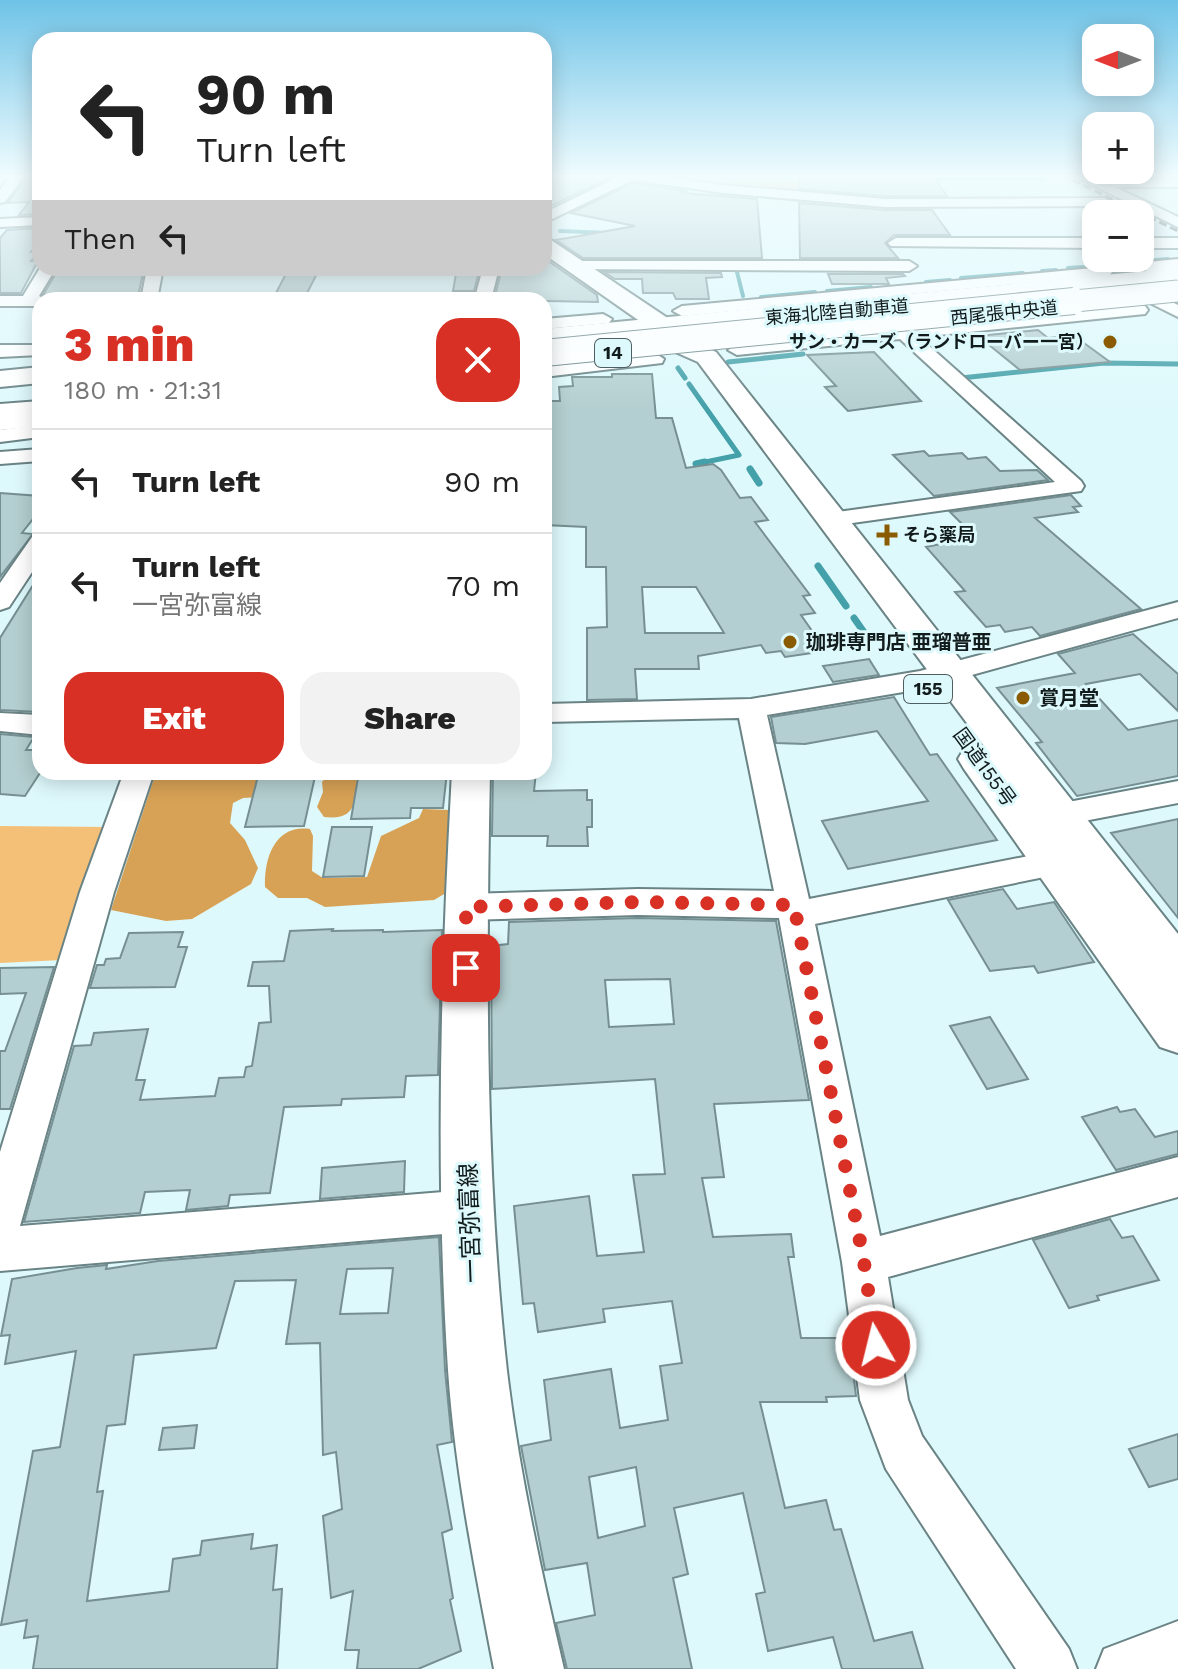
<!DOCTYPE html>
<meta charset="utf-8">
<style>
body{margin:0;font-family:"Work Sans","Noto Sans JP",sans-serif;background:#f2f2f2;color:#222;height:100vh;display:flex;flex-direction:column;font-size:30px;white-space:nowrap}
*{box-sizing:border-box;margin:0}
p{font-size:26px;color:#767676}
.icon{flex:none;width:44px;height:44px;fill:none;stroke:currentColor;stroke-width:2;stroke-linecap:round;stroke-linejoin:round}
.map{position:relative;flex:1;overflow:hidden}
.sheet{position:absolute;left:32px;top:292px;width:520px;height:488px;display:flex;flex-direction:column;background:#fff;border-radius:24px;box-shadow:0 4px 20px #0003}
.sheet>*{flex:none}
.guide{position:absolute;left:32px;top:32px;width:520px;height:244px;border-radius:24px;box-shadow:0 4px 20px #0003;background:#fff;color:#222;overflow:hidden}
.needle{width:52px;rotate:270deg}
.tools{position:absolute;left:1082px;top:24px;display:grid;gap:16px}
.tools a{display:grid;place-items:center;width:72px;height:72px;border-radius:16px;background:#fff;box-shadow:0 4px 20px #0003;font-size:40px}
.pin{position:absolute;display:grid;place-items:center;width:68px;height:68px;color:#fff;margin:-34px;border-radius:16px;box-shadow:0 4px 12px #0006}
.me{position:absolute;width:88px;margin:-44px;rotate:352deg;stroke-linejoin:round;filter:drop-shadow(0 0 6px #0008)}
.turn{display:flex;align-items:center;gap:28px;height:168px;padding:0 32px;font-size:36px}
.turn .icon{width:104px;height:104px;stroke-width:2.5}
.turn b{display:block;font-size:56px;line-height:68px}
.then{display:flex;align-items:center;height:76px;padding:0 32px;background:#0003;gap:16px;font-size:30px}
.round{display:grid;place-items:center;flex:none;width:84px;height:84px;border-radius:24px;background:#f2f2f2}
.head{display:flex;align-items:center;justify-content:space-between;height:136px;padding:0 32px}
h1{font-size:48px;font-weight:800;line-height:60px;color:#d93025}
.action{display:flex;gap:16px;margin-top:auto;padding:16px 32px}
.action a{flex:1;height:92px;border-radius:24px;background:#d93025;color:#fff;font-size:32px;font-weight:800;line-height:92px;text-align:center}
.action a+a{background:#f2f2f2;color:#222}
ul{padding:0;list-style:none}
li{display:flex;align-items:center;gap:24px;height:104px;padding:0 32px;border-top:2px solid #e0e0e0}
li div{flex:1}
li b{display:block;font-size:30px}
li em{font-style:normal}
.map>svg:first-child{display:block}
.green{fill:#f4bf77}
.forest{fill:#d8a256}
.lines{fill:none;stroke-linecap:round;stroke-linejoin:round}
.stream-far2{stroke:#44a0a9;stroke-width:4}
.stream-far1{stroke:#44a0a9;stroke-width:5}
.stream{stroke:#44a0a9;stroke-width:7}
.building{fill:#b4cfd1;stroke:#768f92;stroke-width:2;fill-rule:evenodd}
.minor-casing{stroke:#6a8385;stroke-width:4}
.major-casing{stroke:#6a8385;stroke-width:4}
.highway-casing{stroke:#6a8385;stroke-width:4}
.minor{fill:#fff;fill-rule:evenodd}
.major{fill:#fff;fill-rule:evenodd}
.highway{fill:#fff;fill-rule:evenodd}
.rail{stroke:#4b5a5c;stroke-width:3;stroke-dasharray:8 4;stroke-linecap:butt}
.highway-bridge-far1-casing{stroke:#6a8385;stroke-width:23;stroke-linecap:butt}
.highway-bridge-casing{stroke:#6a8385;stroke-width:28;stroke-linecap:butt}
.highway-bridge-far1{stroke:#fff;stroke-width:21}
.highway-bridge{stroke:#fff;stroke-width:26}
.route{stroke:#d93025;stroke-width:14;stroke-dasharray:0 25.2}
.poi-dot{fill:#8b5b01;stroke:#def9fc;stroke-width:3}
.labels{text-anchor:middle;stroke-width:6;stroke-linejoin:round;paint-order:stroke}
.far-street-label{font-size:18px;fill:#121c1d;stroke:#def9fc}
.far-poi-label{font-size:18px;font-weight:bold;fill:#121c1d;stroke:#def9fc;text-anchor:end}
.shield{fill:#def9fc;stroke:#4f5e60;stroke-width:2}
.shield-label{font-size:18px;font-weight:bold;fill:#121c1d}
.poi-label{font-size:20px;font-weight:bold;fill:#121c1d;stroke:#def9fc;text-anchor:start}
.street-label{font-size:20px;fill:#121c1d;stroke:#def9fc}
.near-street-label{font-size:24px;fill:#121c1d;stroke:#def9fc}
</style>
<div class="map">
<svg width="1178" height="1669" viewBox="0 0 1178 1669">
<rect width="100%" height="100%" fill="#def9fc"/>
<path class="green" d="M743,175H783L787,179L883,185L881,201L731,189L729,183Z
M0,826L109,827L62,960L0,963Z"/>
<path class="forest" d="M156,772H186L194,780L209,772H247L246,778L265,780L258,797L243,798L233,803L230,823L245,840L258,868L251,884L192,919L166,921L111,910Z
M330,772H358C354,798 360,821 324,817L317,807L323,792L322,782Z
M423,809L451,810V890L434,900L325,907L307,898H278L265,887C264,858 275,824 310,829L313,836L312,871L323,878L367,877L381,836L419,818Z"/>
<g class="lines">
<path class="stream-far2" d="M923,179H1045L1038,175
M560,231L608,233
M1131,262L1168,259
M1093,266L1110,264
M736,268L743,296
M1068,268L1083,267
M1042,271L1056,270
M961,278L1023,273
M926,282L950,280
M827,291L871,287
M761,297L815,292"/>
<path class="stream-far1" d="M728,362L803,354
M678,368L685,378
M961,378L1104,363L1178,364
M689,384L739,455L696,464"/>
<path class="stream" d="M696,464L705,462
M750,469L759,483
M818,566L846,606
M854,618L868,638"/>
</g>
<path class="building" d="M28,175H40V214L19,215L29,202L8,203Z
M544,175H615L553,205L544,203Z
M799,175L933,176L947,196H885L799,189Z
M633,183L686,191L683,193L757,199L762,258H583L556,240L635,226L571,213Z
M799,203L885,210H932L950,235H894L885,243L898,258H800Z
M40,228V241L31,252H39L31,261H38L21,293H0V238L7,230Z
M544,258L597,295L598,302L494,300L502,268H544Z
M59,268H144L138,297L71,298L72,296L43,295Z
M289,268H320L307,293L275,295Z
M457,268H480L474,291H453Z
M604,272L721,273L722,277L706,278L709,299H676L673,293H643L642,279H615Z
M828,274H903L905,276L886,278L889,284H832Z
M1038,330L1048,338L1073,335L1110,362L1020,370L978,336Z
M874,352L921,401L848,411L825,387L836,386L807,355Z
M612,374H652L656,418H672L686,468L713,464L721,470L740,498L751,497L768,520L755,522L810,595L803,596L815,613L801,615L826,651L785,657L781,651L766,653L761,645L698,656L699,669H635L637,699L587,700V628L607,627L606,567H586V527L544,525V401H560L559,387L573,386L572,377H612ZM642,587H696L724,633H645Z
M924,451L929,456L962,453L968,459L986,457L1000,471L1037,470L1048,480L934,496L893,455Z
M0,493L40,496V510L22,533L33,534L0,577Z
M1071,495L1081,506L1073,507L1078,512L1035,518L1141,609L1040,636L1032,627L1005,632L1000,625L986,627L955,592L965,591L926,547L975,537L950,512Z
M40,574V712L0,710V638Z
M1133,634L1178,674V711L1140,674L1086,684L1128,730L1178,720V776L1077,796L1036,743L1042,742L997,688L1075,673L1058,654Z
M869,659L879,675L833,682L823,666Z
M894,697L930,755L937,754L997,840L848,869L822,821L928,801L877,731L805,744L776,743L771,717Z
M0,734L34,737L26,750H40V773L25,796L0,794Z
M259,772H316L304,826L245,827Z
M359,772H447L443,808H411L410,818L351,819Z
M493,772H536L534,791L587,790V800H592V827H587L588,846H547L548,836H492Z
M1178,819V918L1111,833Z
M332,827H372L364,876L323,877Z
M1003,889L1017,909L1054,902L1094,962L1038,973L1034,966L990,971L948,900Z
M638,918L776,921L809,1100L714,1104L724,1177L702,1178L713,1237L791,1234L794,1257H788L801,1338H849L856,1396L826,1397L827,1402H760L785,1508L826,1500L834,1530L841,1529L874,1641L912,1632L923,1669H842L833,1637L768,1651L756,1594L765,1592L743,1493L674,1508L688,1574L673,1578L692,1669H567L556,1623L595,1615L587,1563L545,1570L521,1446L551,1440L544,1380L611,1369L620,1428L668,1420L660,1366L682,1363L672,1301L603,1309L605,1322L538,1332L534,1303L523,1304L514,1206L589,1196L597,1256L644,1252L633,1175L665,1174L655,1079L492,1089L491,946L508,944L509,922ZM670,979L674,1024L609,1027L605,980ZM636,1467L645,1526L598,1538L589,1477Z
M333,929L332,931L383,930V932L442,930L438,1075L406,1076L404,1097L342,1099L341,1105L284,1107L270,1193L230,1195L228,1206L186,1210L190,1190L145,1192L140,1213L24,1222L74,1046L91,1045L94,1033L148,1029L136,1080H145L140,1100L215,1096L219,1078L244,1077L246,1067L252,1066L259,1023L271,1022L269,986H248L253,962L284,961L290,931Z
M183,932L178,947H187L175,987L90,988L97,965H104L106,959L120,958L129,933Z
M54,967L10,1109H0V1051H5L26,993L0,994V968Z
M990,1017L1028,1079L987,1089L950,1026Z
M1117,1107L1120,1112L1135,1109L1155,1137L1178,1131V1154L1116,1170L1082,1117Z
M405,1161L404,1192L320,1199L322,1168Z
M1110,1219L1122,1238L1133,1236L1159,1280L1097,1296L1099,1300L1069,1308L1033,1240Z
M439,1237L445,1370L452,1442L437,1445L452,1529L442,1533L453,1598L450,1600L461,1651L418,1669H357L359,1650H345L353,1591L331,1598L323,1516L342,1509L336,1452L323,1455L320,1343L286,1344L296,1280L235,1281L216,1348L134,1355L125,1424L107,1426L97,1492L103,1491L87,1601L169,1591L173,1559L200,1555L202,1541L253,1534L251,1549L277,1545L273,1590L282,1589L277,1669H33L38,1636L24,1638L27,1620L1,1625L33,1451L60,1447L76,1351L5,1364L10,1335L1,1336L12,1279L77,1268L107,1265L106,1269L158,1261ZM393,1268L388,1313L340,1314L347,1269Z
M197,1425L194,1448L159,1450L163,1428Z
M1178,1434V1479L1149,1487L1129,1449Z"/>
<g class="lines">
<defs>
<path id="minor" d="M11,175H25L5,202L0,203V190Z
M622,175H655L723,185L885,199L1105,198L1112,202L1105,206L885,207L723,193L633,180L544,223V213Z
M1072,175H1090L1100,180L1178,179V187H1115L1178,217V227Z
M40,217V225L0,227V219Z
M896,238H1096V248L891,246L888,243Z
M1140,238H1178V248H1140Z
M1178,259V269L1148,272L1140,267L1148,262Z
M575,261H909L917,266L909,271L569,269V263Z
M1104,267L1112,272L1110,275L682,316L673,311L682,306Z
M40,268H56L39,296L48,300H40V306H0V296H23Z
M147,268H163L157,300H141Z
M483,268H499L491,300H389L397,295L476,294Z
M1154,293L1178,305V317L1148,302L1146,298Z
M1139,305L1145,306L1148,310L1145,314L919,337L1081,481L1084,486L1081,491L831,526L823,524L819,519L823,514L1055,482L900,339L737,355L728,350L737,345Z
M603,314L612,319L609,323L544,329V319Z
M0,345H40V355L0,357Z
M655,353L664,359L662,363L544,377V365Z
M40,425V437L0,442V430Z
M40,449V461L0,464V452Z
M40,535V560L9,607L0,610V583L32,537Z
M1178,602V618L921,689L767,715L809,899L1054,851L1066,854L1070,863L1066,872L1054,875L815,924L880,1236L1178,1157V1197L888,1277L908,1400L922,1436L1069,1649L1077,1669H1016L886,1469L860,1400L842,1262L779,918L638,915L466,920L454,916L449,907L454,898L466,894L638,889L774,891L739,718L544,722V704L751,699L920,671Z
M0,713L40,715V735L0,731Z
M124,772H154L114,892L20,1226L468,1190L483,1196L489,1211L483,1226L468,1232L0,1271V1152L80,892Z
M1178,781V803L1058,826L1047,823L1042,815L1047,807L1058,804Z
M1178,1621V1669H1096L1104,1649Z"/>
<path id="major" d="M1178,268V280L544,343V329Z
M40,401V415L0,420V404Z
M452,772H490C486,971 485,1173 507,1371C519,1472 541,1570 564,1669H494C475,1570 455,1471 448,1370C435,1172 441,971 452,772Z"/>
<path id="highway" d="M544,238L551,240L669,319L691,341L716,352L1178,934V1053L1160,1047L964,769L958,759L964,749L984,746L698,362L673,351L651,329L544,254Z
M40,367V383L0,387V371Z
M40,410V426L0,430V414Z"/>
</defs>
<use href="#minor" class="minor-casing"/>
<use href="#major" class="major-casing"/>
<use href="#highway" class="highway-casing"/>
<use href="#minor" class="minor"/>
<use href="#major" class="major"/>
<use href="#highway" class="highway"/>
<path class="rail" d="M1062,175L1178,231"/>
<defs>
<path id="highway-bridge-far1" d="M1054,303L1178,291"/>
<path id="highway-bridge" d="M544,353L1074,301"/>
</defs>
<use href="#highway-bridge-far1" class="highway-bridge-far1-casing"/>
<use href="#highway-bridge" class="highway-bridge-casing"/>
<use href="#highway-bridge-far1" class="highway-bridge-far1"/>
<use href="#highway-bridge" class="highway-bridge"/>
</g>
<linearGradient id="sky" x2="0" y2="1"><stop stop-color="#6fc3e7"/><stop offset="0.43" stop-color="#f0fcfe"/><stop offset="1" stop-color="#f0fcfe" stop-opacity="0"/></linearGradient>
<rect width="1178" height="409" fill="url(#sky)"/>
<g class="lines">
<path class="route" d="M466,968V907L638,902L794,905L864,1262L876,1345"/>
</g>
<g class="poi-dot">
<circle cx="1110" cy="342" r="8"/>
<path d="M883 523h8v8h8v8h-8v8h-8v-8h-8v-8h8z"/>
<circle cx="790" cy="642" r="8"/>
<circle cx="1023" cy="698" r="8"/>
</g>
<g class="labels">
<g class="far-street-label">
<text transform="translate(837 312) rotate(-5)" y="6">東海北陸自動車道</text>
<text transform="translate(1004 313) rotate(-6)" y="6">西尾張中央道</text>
</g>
<g class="far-poi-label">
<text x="1094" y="348">サン・カーズ（ランドローバー一宮）</text>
<text x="903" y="541" text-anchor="start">そら薬局</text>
</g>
<g class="shield">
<rect x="595" y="339" width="36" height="28" rx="6"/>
<rect x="904" y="675" width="48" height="28" rx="6"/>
</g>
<g class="shield-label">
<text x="613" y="359">14</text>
<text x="928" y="695">155</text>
</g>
<g class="poi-label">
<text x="806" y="649">珈琲専門店 亜瑠普亜</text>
<text x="1039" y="705">賞月堂</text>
</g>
<g class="street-label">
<text transform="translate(985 767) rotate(54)" y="7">国道155号</text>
</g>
<g class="near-street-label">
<text transform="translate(470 1223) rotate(-92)" y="8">一宮弥富線</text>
</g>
</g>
</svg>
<div class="tools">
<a><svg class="needle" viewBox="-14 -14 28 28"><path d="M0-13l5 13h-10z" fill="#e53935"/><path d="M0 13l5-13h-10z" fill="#767676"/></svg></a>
<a>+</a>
<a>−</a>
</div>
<div class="pin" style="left:466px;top:968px;background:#d93025"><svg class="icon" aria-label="arrive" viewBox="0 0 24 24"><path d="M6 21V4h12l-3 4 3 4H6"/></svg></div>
<svg class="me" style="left:876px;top:1345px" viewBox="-20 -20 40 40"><circle r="17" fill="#d93025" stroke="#fff" stroke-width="3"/><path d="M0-11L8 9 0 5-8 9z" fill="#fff"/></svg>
<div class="guide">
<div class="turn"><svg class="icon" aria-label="left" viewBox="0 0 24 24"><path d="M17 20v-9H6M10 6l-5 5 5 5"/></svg><div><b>90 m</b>Turn left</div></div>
<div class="then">Then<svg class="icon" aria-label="left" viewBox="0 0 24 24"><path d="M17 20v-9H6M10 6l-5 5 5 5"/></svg></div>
</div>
<section class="sheet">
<div class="head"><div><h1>3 min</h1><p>180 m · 21:31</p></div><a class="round" style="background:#d93025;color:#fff"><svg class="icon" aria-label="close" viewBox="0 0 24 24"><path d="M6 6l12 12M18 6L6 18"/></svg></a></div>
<ul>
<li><svg class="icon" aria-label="left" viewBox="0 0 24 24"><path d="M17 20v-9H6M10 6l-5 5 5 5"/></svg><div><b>Turn left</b></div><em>90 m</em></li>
<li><svg class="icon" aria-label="left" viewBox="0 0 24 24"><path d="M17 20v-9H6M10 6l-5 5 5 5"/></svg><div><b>Turn left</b><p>一宮弥富線</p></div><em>70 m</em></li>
</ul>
<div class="action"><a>Exit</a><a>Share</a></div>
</section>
</div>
